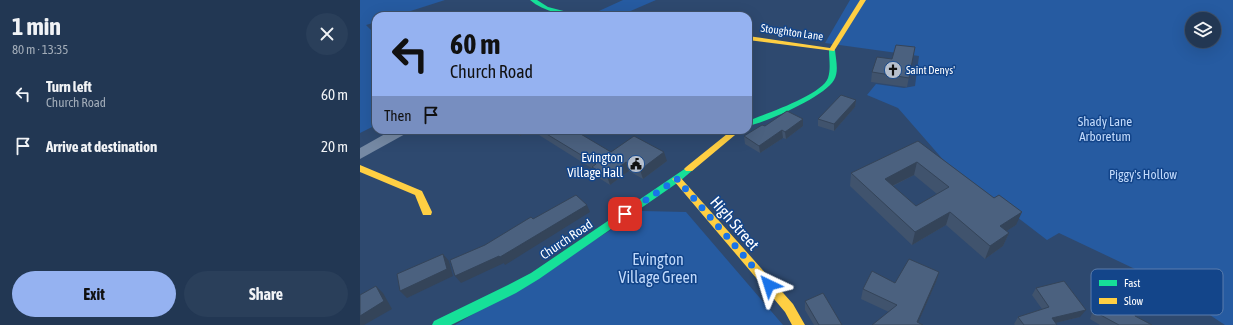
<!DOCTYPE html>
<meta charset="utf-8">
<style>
body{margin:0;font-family:"Asap Condensed",sans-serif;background:#2a3f5a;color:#f1f3f6;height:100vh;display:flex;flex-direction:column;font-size:15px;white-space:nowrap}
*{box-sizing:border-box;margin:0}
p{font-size:13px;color:#a2acb8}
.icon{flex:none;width:22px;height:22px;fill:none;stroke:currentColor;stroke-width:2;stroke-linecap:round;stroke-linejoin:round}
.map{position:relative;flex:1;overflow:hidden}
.drawer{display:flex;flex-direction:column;background:#223753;width:360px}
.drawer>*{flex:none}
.banner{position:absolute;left:12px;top:12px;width:380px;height:122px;border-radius:12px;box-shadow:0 4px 16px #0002,0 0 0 1px #3f516a;background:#95b2f1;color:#111;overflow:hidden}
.tools{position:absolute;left:825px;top:12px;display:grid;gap:8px}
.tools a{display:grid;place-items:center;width:36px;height:36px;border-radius:50%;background:#223753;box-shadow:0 4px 16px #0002,0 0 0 1px #3f516a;font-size:20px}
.pin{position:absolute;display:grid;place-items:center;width:34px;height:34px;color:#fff;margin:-17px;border-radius:8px;box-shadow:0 2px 6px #0006}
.me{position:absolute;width:44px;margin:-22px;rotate:319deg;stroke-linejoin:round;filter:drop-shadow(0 0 3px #0008)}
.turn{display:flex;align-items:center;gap:14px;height:84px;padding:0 12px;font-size:18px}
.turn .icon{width:52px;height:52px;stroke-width:2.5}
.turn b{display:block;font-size:28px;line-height:34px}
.then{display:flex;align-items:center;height:38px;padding:0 12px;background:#0003;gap:8px;font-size:15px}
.round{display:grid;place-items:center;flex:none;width:42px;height:42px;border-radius:21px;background:#2a3f5a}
.overview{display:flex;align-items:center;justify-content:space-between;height:68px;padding:0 12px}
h1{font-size:24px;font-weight:700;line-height:30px}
.primary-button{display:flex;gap:8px;margin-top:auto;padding:8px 12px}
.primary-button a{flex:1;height:46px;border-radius:24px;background:#95b2f1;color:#111;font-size:16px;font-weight:700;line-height:46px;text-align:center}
.primary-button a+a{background:#2a3f5a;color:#f1f3f6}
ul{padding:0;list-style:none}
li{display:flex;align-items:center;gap:12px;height:52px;padding:0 12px}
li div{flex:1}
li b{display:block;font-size:15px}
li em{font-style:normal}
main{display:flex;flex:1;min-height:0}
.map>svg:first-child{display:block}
.green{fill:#265ba1;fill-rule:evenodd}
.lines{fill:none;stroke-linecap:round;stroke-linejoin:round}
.street{fill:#7589a4;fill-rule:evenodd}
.fast{fill:#16e098;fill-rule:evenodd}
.slow{fill:#ffcf43;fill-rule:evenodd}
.wall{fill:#40536d;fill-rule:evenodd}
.shaded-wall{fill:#344459}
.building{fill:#4b617f;stroke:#344459;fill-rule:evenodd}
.route{stroke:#1a73e8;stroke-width:7;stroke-dasharray:0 12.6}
.labels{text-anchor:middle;stroke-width:3;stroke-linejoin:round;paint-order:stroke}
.far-street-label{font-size:11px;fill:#fff;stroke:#13458a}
.far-poi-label{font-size:11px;fill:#fff;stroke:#13458a;text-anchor:start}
.park-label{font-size:13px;fill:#c1dafc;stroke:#13458a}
.poi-label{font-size:13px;fill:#fff;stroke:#13458a;text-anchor:end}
.street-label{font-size:13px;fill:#fff;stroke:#13458a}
.near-street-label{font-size:16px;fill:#fff;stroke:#13458a}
.near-park-label{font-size:16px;fill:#c1dafc;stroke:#13458a}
.key{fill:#13458a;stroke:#5a7dad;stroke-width:1}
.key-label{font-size:11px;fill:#fff}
</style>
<main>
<section class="drawer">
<div class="overview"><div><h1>1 min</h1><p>80 m · 13:35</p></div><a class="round"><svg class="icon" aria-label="close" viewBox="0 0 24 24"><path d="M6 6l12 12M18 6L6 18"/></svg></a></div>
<ul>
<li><svg class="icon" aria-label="left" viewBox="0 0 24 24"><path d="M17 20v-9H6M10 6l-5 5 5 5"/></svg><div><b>Turn left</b><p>Church Road</p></div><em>60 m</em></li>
<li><svg class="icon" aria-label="arrive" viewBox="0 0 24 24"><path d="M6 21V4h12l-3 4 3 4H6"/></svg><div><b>Arrive at destination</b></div><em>20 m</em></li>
</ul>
<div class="primary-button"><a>Exit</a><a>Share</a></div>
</section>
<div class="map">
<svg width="873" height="325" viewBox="0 0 873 325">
<rect width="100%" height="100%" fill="#2e496f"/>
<path class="green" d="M0,0H85L35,16H16V22L6,25L16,35V125L0,133Z
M263,0H296L259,16H228Z
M490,0H873V325H865L794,278L699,233L687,240L586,163L538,108L507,95L516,84L544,88L555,86L559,56L465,43ZM832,19H854V41H832Z
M282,211L326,212L423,325H95Z"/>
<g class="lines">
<path class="street" d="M32,130H48L47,133L0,159V148Z"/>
<path class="fast" d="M170,0H177L188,7L223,16C205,16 184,12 170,0Z
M472,48L475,50C476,60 479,72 474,80C464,97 407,122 388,126V121C405,114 462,95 468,78C471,69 469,59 469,50Z
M329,166L334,169L320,181L179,279L156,293L91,325H72L74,321L148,285L171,273Z"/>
<path class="slow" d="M500,0H506L474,51L388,40V36L470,48Z
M372,130H381L332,171H326L324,169L326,167Z
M0,165L62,191L72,212L71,215H63L55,195L0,172Z
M317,176L320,177L433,304L445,325H432L425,312L314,181L312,179Z"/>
</g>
<path class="wall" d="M555,47L547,87L511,82L512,72L532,59Z
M496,100L495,107L474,131L458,126V119Z
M443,119V126L426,139L423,138L400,153L385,144L384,136L405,126Z
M152,130H210L251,152L307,161L283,179L269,171L250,185L236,176L233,169L171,130L160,136Z
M558,141L656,225L646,231L649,233L643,246L625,259L586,225L552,245L490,186L491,173ZM554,175L577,194L556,206L533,186Z
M579,272L576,282L558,322L529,312L501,299L503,289Z
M676,288L720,317L695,323L697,325H655L654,324L658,317L682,309L672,295Z
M744,289L775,316L792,325H740L730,319L738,296Z
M445,301L482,325H454L445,310Z"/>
<path class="shaded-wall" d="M496,100L495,107L474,131V124Z
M443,119V126L426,139L425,132Z
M157,130H171L160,136Z
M422,130L423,138L400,153L399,146Z
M304,152L307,161L283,179L280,170Z
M266,162L269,171L250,185L247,176Z
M557,162L554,175L522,191L525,179Z
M227,205L230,212L145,265L140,257Z
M590,212L586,225L552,245L555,232Z
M662,212L656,225L634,239L640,226Z
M649,233L643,246L625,259L630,246Z
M83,254L89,261L93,276L47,298L40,291Z
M139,256L144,263L101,283L95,276Z
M579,272L576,282L557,325V322Z
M16,286L23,293L32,309L4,325H0V316Z
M726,310L720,317L687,325L692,318Z"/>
<path class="building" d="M536,45L555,47L549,78L512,72L517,57L532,59Z
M481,95L496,100L474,124L458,119Z
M427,111L443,119L425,132L422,130L399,146L384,136L402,125L405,126Z
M180,130H210L218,134L219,133L251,152L274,136L304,152L280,170L266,162L247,176L232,167L236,164Z
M558,141L634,198L639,195L662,212L640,226L649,233L630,246L590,212L555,232L491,173ZM557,162L589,187L556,206L525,179Z
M216,195L227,205L140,257L139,256L95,276L90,260L125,245L171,217L173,219Z
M83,254L87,269L40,291L37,274Z
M549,259L579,272L557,322L563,325H512L537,305L503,289L512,271L535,283Z
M704,281L726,310L692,318L697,325H664L658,317L689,307L676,288Z
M16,286L24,301L0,316V295Z
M744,289L778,306L775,316L792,325H759L735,312Z
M463,293L482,325H459L445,301Z"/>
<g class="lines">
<path class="route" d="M265,214L317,179L409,285"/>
</g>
<defs>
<symbol id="church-disc" viewBox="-11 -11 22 22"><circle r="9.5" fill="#b6bfcd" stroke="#13458a"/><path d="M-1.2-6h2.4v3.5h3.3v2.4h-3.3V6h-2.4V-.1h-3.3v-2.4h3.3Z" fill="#111"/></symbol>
<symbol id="civic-disc" viewBox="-11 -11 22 22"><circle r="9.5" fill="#b6bfcd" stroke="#13458a"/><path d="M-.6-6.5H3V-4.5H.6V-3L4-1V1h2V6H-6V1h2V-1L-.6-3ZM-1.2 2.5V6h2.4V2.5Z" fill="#111"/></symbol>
</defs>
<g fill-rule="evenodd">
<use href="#church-disc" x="523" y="60" width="20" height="20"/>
<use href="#civic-disc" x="266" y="154" width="20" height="20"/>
</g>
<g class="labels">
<g class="far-street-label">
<text transform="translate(432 32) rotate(8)" y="4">Stoughton Lane</text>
</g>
<g class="far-poi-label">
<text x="546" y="74">Saint Denys'</text>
</g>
<g class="park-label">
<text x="745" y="126">Shady Lane<tspan x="745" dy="15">Arboretum</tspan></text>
<text x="783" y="179">Piggy's Hollow</text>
</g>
<g class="poi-label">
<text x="263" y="162">Evington<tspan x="263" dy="15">Village Hall</tspan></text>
</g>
<g class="street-label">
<text transform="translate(206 239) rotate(-34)" y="5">Church Road</text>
</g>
<g class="near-street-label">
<text transform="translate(375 223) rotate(49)" y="6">High Street</text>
</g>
<g class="near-park-label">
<text x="298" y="265">Evington<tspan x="298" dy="18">Village Green</tspan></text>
</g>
</g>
<rect x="731" y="269" width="132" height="46" rx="6" class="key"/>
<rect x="739" y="280" width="18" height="6" fill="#16e098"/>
<rect x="739" y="298" width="18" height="6" fill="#ffcf43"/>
<g class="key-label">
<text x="764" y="287">Fast</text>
<text x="764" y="305">Slow</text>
</g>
</svg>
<div class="tools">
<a><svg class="icon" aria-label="layers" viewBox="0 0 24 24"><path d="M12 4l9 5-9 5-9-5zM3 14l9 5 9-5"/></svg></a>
</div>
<div class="pin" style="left:265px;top:214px;background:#d93025"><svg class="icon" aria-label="arrive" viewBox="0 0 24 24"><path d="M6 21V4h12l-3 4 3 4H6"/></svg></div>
<svg class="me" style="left:409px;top:285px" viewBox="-20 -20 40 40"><path d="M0-17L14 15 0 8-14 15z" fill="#1a73e8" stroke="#fff" stroke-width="4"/></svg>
<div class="banner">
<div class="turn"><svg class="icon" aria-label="left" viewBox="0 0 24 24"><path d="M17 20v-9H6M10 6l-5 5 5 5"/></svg><div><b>60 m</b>Church Road</div></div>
<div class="then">Then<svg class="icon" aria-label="arrive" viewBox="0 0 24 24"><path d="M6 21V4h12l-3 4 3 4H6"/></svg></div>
</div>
</div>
</main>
